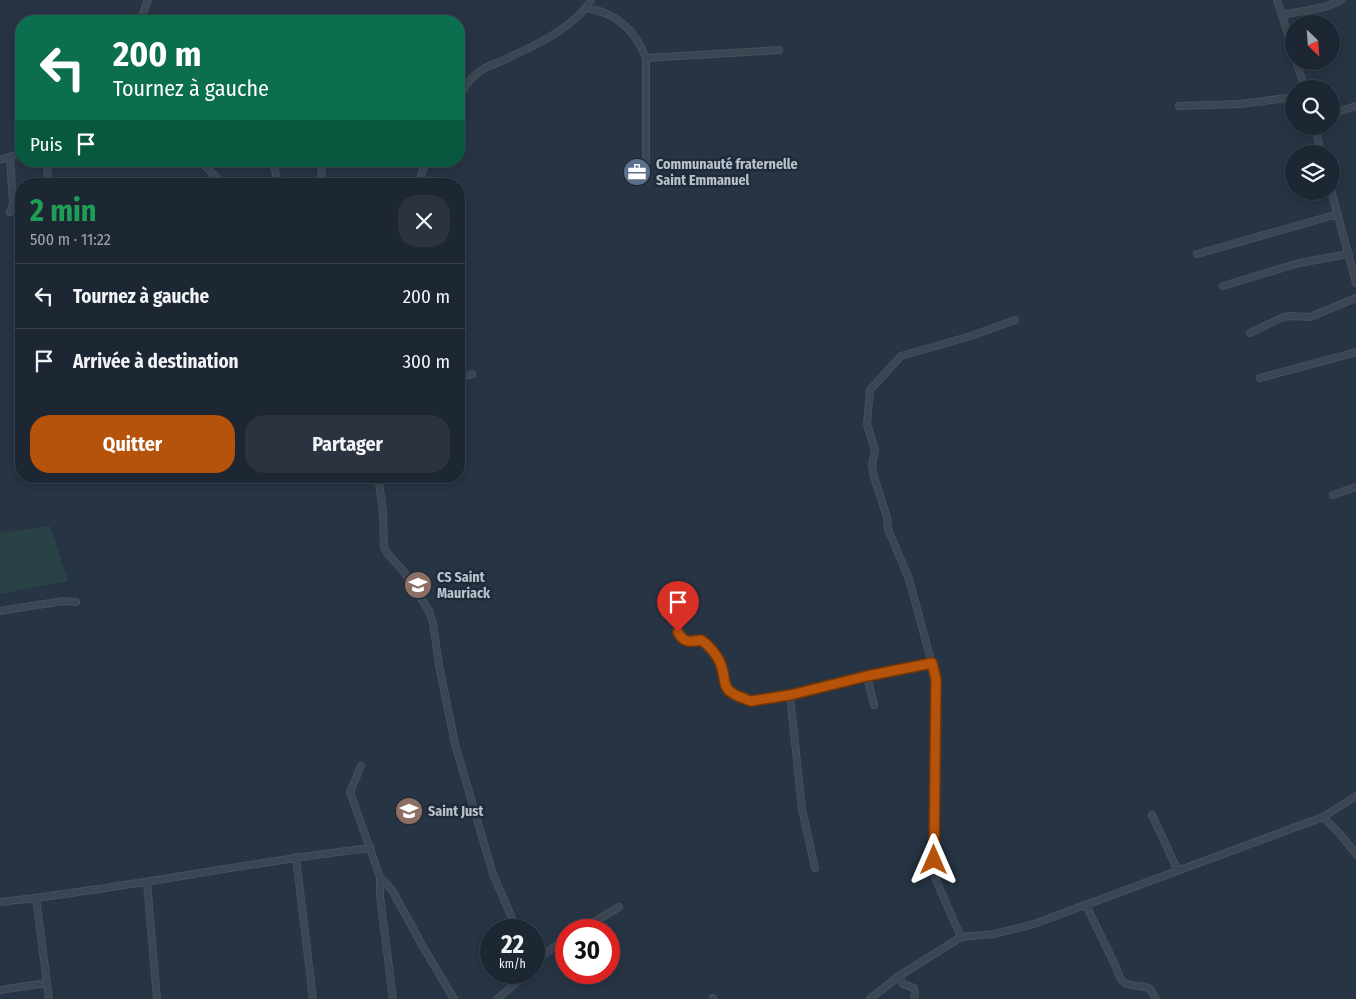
<!DOCTYPE html>
<html lang="fr">
<meta charset="utf-8">
<style>
body{margin:0;font-family:"Fira Sans Condensed",sans-serif;background:#2a333f;color:#f1f3f6;height:100vh;display:flex;flex-direction:column;font-size:19px;white-space:nowrap}
*{box-sizing:border-box;margin:0}
p{font-size:16px;color:#a0a5ac}
.icon{flex:none;width:28px;height:28px;fill:none;stroke:currentColor;stroke-width:2;stroke-linecap:round;stroke-linejoin:round}
.map{position:relative;flex:1;overflow:hidden}
.details{position:absolute;left:15px;top:178px;width:450px;height:305px;display:flex;flex-direction:column;background:#1d2733;border-radius:20px;box-shadow:0 2px 8px #0003,0 0 0 1px #3b444e}
.details>*{flex:none}
.guide{position:absolute;left:15px;top:15px;width:450px;height:152px;border-radius:20px;box-shadow:0 2px 8px #0003,0 0 0 1px #3b444e;background:#0b6e4f;color:#fff;overflow:hidden}
.needle{width:32px;rotate:155deg}
.controls{position:absolute;left:1285px;top:15px;display:grid;gap:10px}
.controls a{display:grid;place-items:center;width:55px;height:55px;border-radius:50%;background:#1d2733;box-shadow:0 2px 8px #0003,0 0 0 1px #3b444e;font-size:25px}
.speed{position:absolute;left:480px;top:919px;display:flex;gap:10px;font-size:25px;font-weight:700;text-align:center}
.speed>*{display:grid;place-content:center;width:65px;height:65px;border-radius:50%;background:#1d2733;box-shadow:0 2px 8px #0003,0 0 0 1px #3b444e;line-height:1}
.speed small{font-size:12px;font-weight:400}
.speed .limit{border:8px solid #d22;background:#fff;color:#111}
.pin{position:absolute;display:grid;place-items:center;width:42px;height:42px;color:#fff;margin:-51px -21px;border-radius:50% 50% 50% 0;rotate:-45deg;box-shadow:0 0 5px #0007}
.pin .icon{rotate:45deg}
.me{position:absolute;width:55px;margin:-28px;rotate:0deg;stroke-linejoin:round;filter:drop-shadow(0 0 4px #0008)}
.turn{display:flex;align-items:center;gap:18px;height:105px;padding:0 15px;font-size:22px}
.turn .icon{width:65px;height:65px;stroke-width:2.5}
.turn b{display:block;font-size:35px;line-height:42px}
.then{display:flex;align-items:center;height:48px;padding:0 15px;background:#0003;gap:10px;font-size:19px}
.round{display:grid;place-items:center;flex:none;width:52px;height:52px;border-radius:20px;background:#2a333f}
.overview{display:flex;align-items:center;justify-content:space-between;height:85px;padding:0 15px}
h1{font-size:30px;font-weight:700;line-height:38px;color:#1e9e55}
.button{display:flex;gap:10px;margin-top:auto;padding:10px 15px}
.button a{flex:1;height:58px;border-radius:20px;background:#b45309;color:#fff;font-size:20px;font-weight:700;line-height:58px;text-align:center}
.button a+a{background:#2a333f;color:#f1f3f6}
ul{padding:0;list-style:none}
li{display:flex;align-items:center;gap:15px;height:65px;padding:0 15px;border-top:1px solid #3b444e}
li div{flex:1}
li b{display:block;font-size:19px}
li em{font-style:normal}
.map>svg:first-child{display:block}
.green{fill:#294245}
.lines{fill:none;stroke-linecap:round;stroke-linejoin:round}
.street-casing{stroke:#454f5d;stroke-width:8}
.street{stroke:#3b4653;stroke-width:6}
.route-casing{stroke:#753606;stroke-width:12}
.route{stroke:#b45309;stroke-width:9}
.labels{text-anchor:middle;stroke-width:5;stroke-linejoin:round;paint-order:stroke}
.poi-label{font-size:14px;font-weight:bold;fill:#b9c1cd;stroke:#202b39;text-anchor:start}
</style>
<div class="map">
<svg width="1356" height="999" viewBox="0 0 1356 999">
<rect width="100%" height="100%" fill="#273444"/>
<path class="green" d="M50,526L68,581L0,594V533Z"/>
<g class="lines">
<defs>
<path id="street" d="M1277,0L1294,53
M586,8C617,13 635,30 646,58V169
M1282,15L1325,7L1341,0
M140,21L148,0
M646,58L779,50
M1296,61L1305,89
M459,98C466,84 470,78 483,69C517,54 571,33 591,0
M1179,106L1240,104L1294,97
M1331,114L1356,106
M1315,126L1321,154
M10,157L13,204L10,212
M0,160L21,153
M47,161L48,184
M200,161L223,184
M273,161L278,184
M321,184L322,163
M418,184L426,161
M1331,190L1356,283
M1197,254L1338,214
M1223,286L1299,263L1349,254
M1250,333L1283,317L1290,316L1310,317L1356,298
M459,378L472,374
M1260,378L1356,352
M378,476L383,511L384,547L387,553L405,573L429,611L433,623L439,665L455,744L493,874L517,930
M1333,495L1356,487
M672,604L680,638L690,642L701,640L708,645L721,665L726,686L730,692L746,700L751,701L790,695L867,676L932,663
M0,611L63,601L76,602
M867,676L874,705
M790,695L802,809L815,868
M361,766L350,792L380,877V896L393,999
M1152,815L1178,871
M1323,817L1340,834L1356,854
M296,857L313,999
M380,877L392,890L422,945L454,999
M147,882L157,999
M36,898L49,999
M0,902C124,889 247,862 371,848
M1086,905L1116,967C1122,990 1130,983 1149,988L1156,999
M581,930L619,907
M961,937L936,880L934,860L936,679L909,579L888,529L887,517L874,477L872,465L875,450L867,424L870,390L901,356L971,336L1015,320
M534,961L566,939
M899,976L903,984L914,988L915,993L914,999
M0,990L47,983
M713,998V999
M497,999L515,984L521,972
M870,999L899,976L961,937L994,934L1034,924L1323,817L1356,796"/>
</defs>
<use href="#street" class="street-casing"/>
<use href="#street" class="street"/>
</g>
<g class="lines">
<defs>
<path id="route" d="M678,632C683,643 691,642 701,640C709,645 718,656 721,665C727,681 720,689 740,697C745,698 746,700 751,701L790,695L867,676L932,663L936,679L934,860"/>
</defs>
<use href="#route" class="route-casing"/>
<use href="#route" class="route"/>
</g>
<defs>
<symbol id="office-disc" viewBox="-11 -11 22 22"><circle r="9.5" fill="#5c6f8a" stroke="#202b39"/><path d="M-6-3h4V-5.5h4V-3h4V5H-6ZM-1-4.5V-3h2v-1.5ZM-6 0V1H6V0Z" fill="#fff"/></symbol>
<symbol id="school-disc" viewBox="-11 -11 22 22"><circle r="9.5" fill="#8d6e63" stroke="#202b39"/><path d="M0-5L7-2L0 1L-7-2ZM-4 1L0 2.5L4 1V4Q0 6-4 4Z" fill="#fff"/></symbol>
</defs>
<g fill-rule="evenodd">
<use href="#office-disc" x="621" y="156" width="32" height="32"/>
<use href="#school-disc" x="402" y="569" width="32" height="32"/>
<use href="#school-disc" x="393" y="795" width="32" height="32"/>
</g>
<g class="labels">
<g class="poi-label">
<text x="656" y="169">Communauté fraternelle<tspan x="656" dy="16">Saint Emmanuel</tspan></text>
<text x="437" y="582">CS Saint<tspan x="437" dy="16">Mauriack</tspan></text>
<text x="428" y="816">Saint Just</text>
</g>
</g>
</svg>
<div class="controls">
<a><svg class="needle" viewBox="-14 -14 28 28"><path d="M0-13l5 13h-10z" fill="#e53935"/><path d="M0 13l5-13h-10z" fill="#a0a5ac"/></svg></a>
<a><svg class="icon" aria-label="search" viewBox="0 0 24 24"><circle cx="10" cy="10" r="6"/><path d="M15 15l6 6"/></svg></a>
<a><svg class="icon" aria-label="layers" viewBox="0 0 24 24"><path d="M12 4l9 5-9 5-9-5zM3 14l9 5 9-5"/></svg></a>
</div>
<div class="speed"><div>22<small>km/h</small></div><div class="limit">30</div></div>
<div class="pin" style="left:678px;top:632px;background:#d93025"><svg class="icon" aria-label="arrive" viewBox="0 0 24 24"><path d="M6 21V4h12l-3 4 3 4H6"/></svg></div>
<svg class="me" style="left:934px;top:860px" viewBox="-20 -20 40 40"><path d="M0-17L14 15 0 8-14 15z" fill="#b45309" stroke="#fff" stroke-width="4"/></svg>
<div class="guide">
<div class="turn"><svg class="icon" aria-label="left" viewBox="0 0 24 24"><path d="M17 20v-9H6M10 6l-5 5 5 5"/></svg><div><b>200 m</b>Tournez à gauche</div></div>
<div class="then">Puis<svg class="icon" aria-label="arrive" viewBox="0 0 24 24"><path d="M6 21V4h12l-3 4 3 4H6"/></svg></div>
</div>
<section class="details">
<div class="overview"><div><h1>2 min</h1><p>500 m · 11:22</p></div><a class="round"><svg class="icon" aria-label="close" viewBox="0 0 24 24"><path d="M6 6l12 12M18 6L6 18"/></svg></a></div>
<ul>
<li><svg class="icon" aria-label="left" viewBox="0 0 24 24"><path d="M17 20v-9H6M10 6l-5 5 5 5"/></svg><div><b>Tournez à gauche</b></div><em>200 m</em></li>
<li><svg class="icon" aria-label="arrive" viewBox="0 0 24 24"><path d="M6 21V4h12l-3 4 3 4H6"/></svg><div><b>Arrivée à destination</b></div><em>300 m</em></li>
</ul>
<div class="button"><a>Quitter</a><a>Partager</a></div>
</section>
</div>
